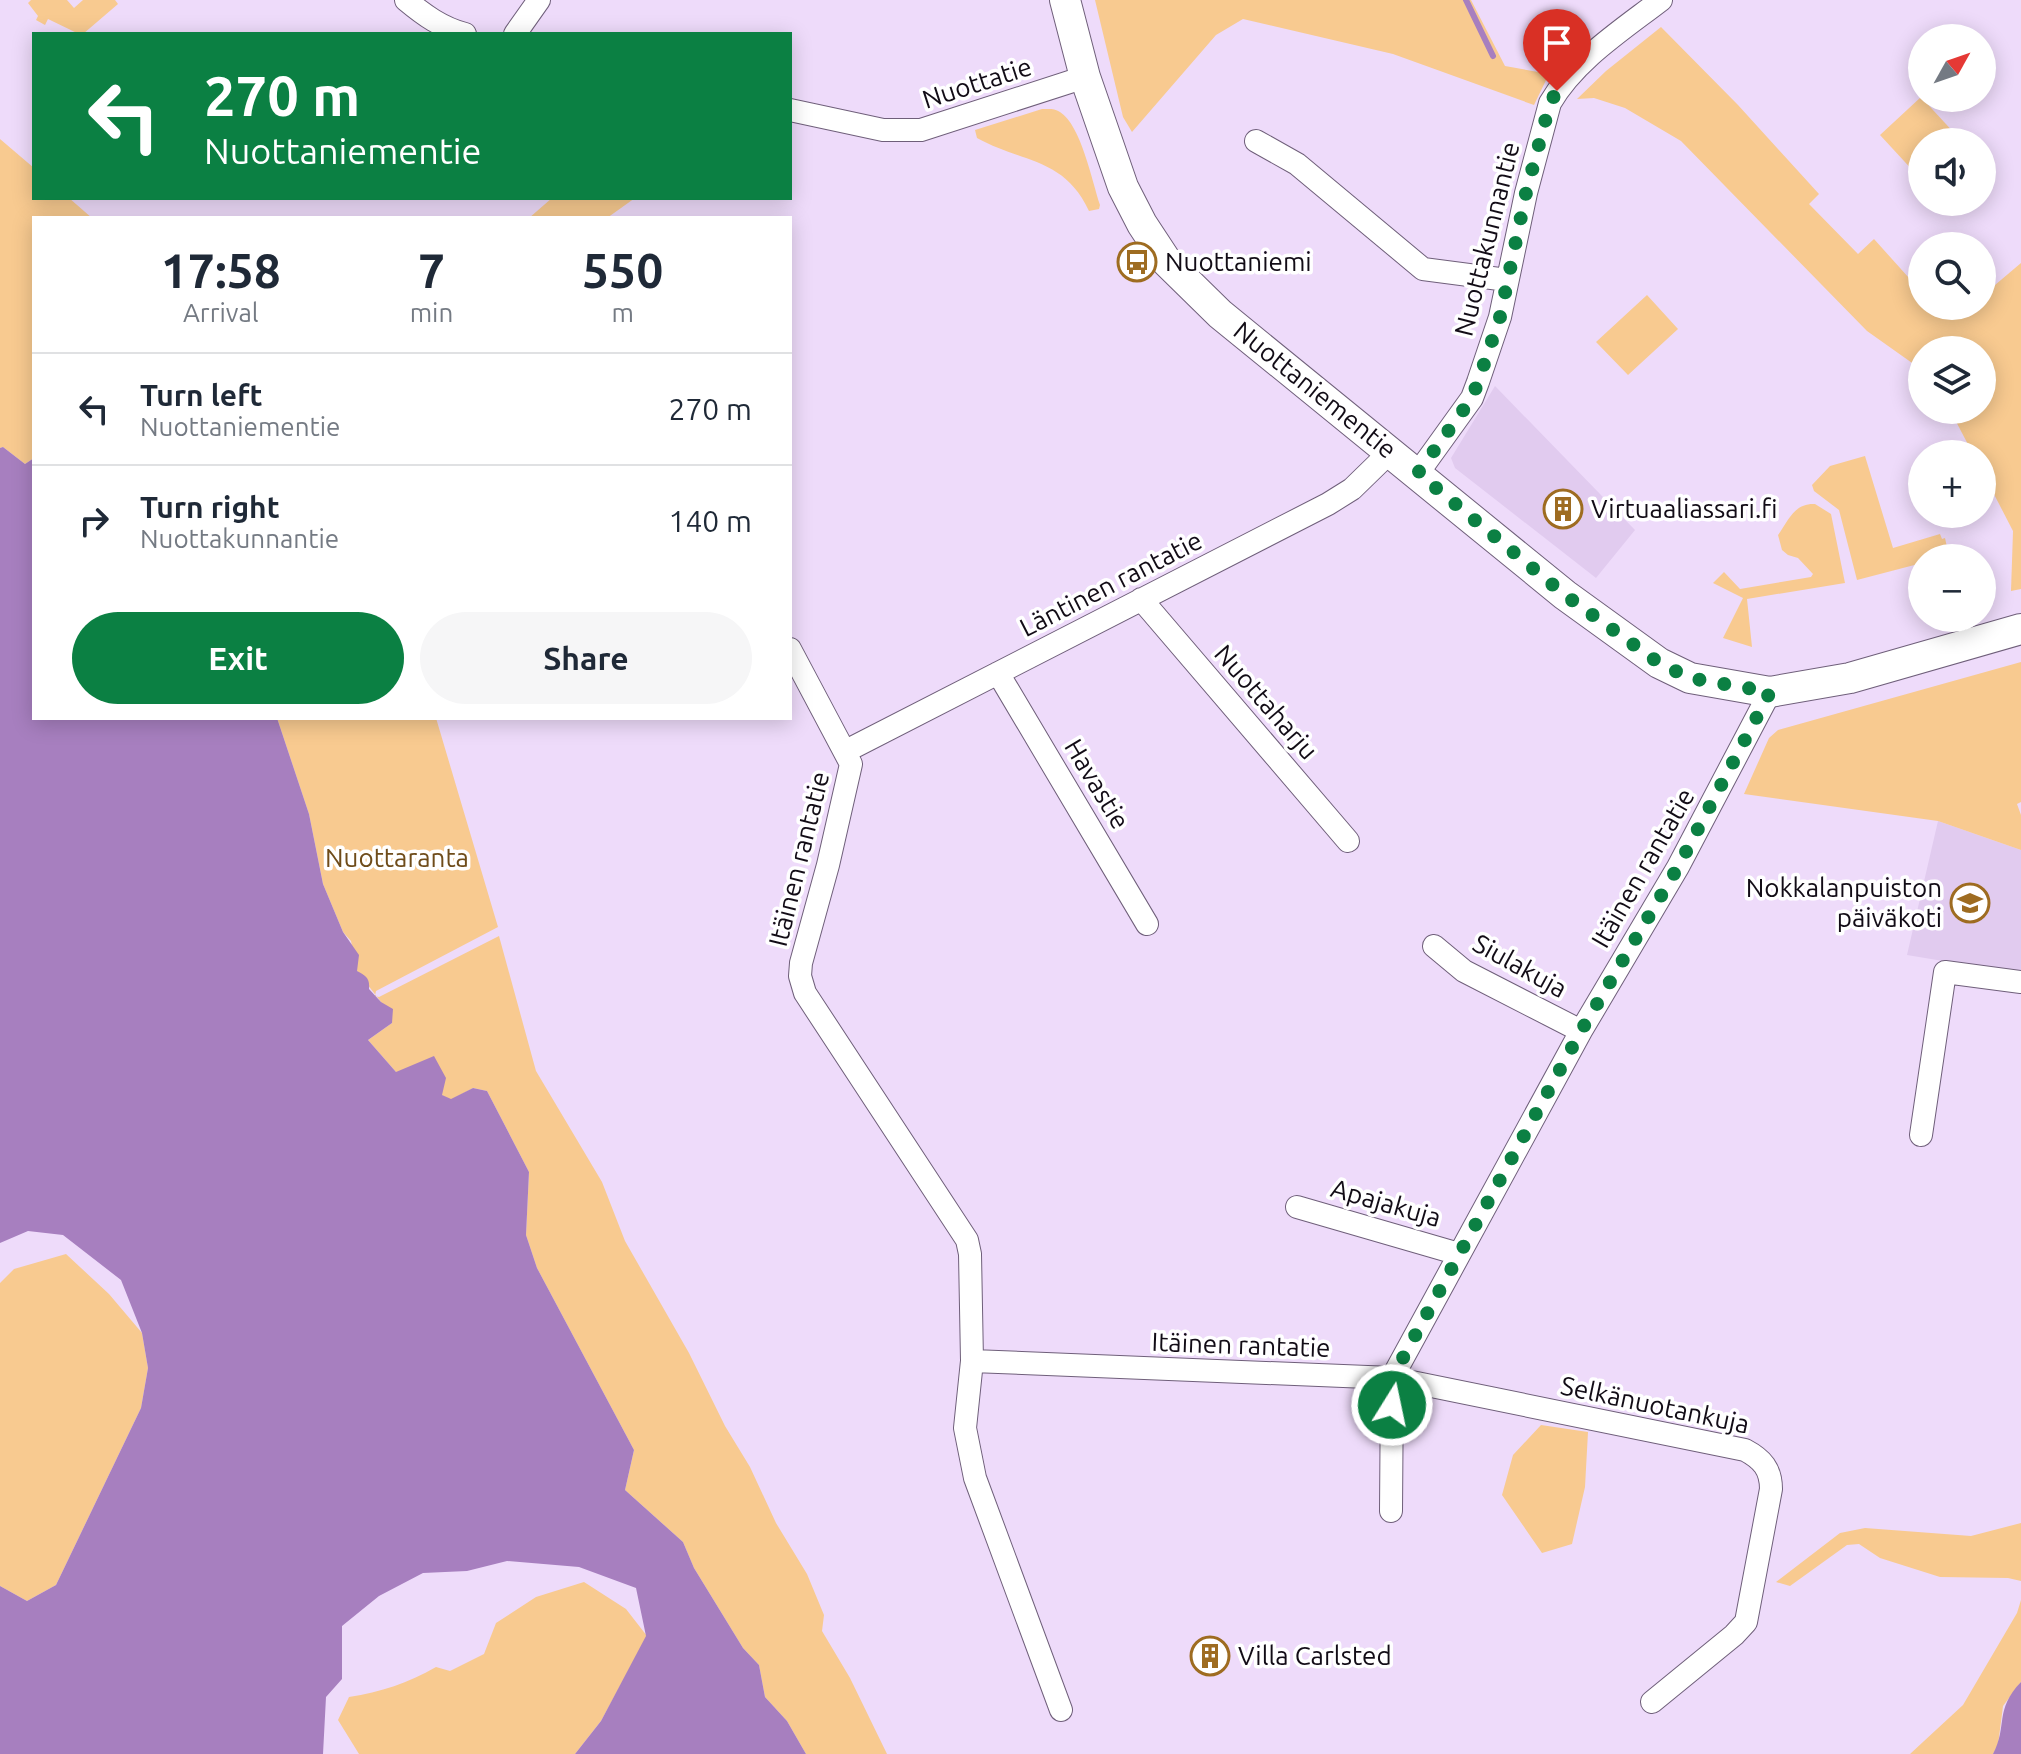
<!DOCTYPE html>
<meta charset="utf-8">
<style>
body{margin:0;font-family:Ubuntu,sans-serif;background:#f6f6f7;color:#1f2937;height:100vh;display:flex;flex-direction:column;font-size:30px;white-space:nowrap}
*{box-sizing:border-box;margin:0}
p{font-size:26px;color:#747a83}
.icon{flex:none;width:44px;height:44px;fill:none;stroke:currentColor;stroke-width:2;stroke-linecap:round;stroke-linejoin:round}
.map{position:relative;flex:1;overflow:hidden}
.panel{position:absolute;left:32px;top:216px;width:760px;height:504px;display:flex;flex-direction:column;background:#fff;border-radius:0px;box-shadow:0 4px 20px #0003}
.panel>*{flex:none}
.guide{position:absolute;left:32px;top:32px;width:760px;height:168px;border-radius:0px;box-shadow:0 4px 20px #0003;background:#0b8043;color:#fff;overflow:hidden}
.needle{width:52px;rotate:50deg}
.tools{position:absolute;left:1908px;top:24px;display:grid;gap:16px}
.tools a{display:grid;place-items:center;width:88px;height:88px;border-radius:50%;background:#fff;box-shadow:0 4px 20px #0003;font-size:40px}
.pin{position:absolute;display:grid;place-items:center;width:68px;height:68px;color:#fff;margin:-82px -34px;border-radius:50% 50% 50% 0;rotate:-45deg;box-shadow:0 0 8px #0007}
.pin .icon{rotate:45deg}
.me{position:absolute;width:88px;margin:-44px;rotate:10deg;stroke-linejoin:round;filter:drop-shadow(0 0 6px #0008)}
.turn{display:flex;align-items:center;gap:28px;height:168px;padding:0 40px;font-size:36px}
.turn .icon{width:104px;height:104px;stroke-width:2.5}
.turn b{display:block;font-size:56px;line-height:68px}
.eta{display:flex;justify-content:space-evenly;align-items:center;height:136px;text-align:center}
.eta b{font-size:48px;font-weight:600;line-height:56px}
.primary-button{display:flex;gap:16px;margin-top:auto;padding:16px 40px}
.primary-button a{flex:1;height:92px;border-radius:48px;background:#0b8043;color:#fff;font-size:32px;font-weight:600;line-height:92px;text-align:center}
.primary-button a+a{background:#f6f6f7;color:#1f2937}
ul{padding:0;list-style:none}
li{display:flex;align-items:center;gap:24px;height:112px;padding:0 40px;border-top:2px solid #e0e1e3}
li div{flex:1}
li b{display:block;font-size:30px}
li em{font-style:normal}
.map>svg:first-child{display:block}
.built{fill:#e1cbef}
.green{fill:#f8ca90}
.water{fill:#a77fbf}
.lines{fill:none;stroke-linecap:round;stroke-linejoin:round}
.stream{stroke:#a77fbf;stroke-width:6}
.minor-casing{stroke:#6f5f7a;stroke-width:24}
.secondary-casing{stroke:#6f5f7a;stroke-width:32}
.minor{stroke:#fff;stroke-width:22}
.secondary{stroke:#fff;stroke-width:30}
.route{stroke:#0b8043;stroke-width:14;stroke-dasharray:0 25.2}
.labels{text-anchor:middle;stroke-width:7;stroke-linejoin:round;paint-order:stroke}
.street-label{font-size:26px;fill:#120c16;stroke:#fff}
.poi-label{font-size:26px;fill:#120c16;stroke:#fff;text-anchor:start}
.park-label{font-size:26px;fill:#6f4c1a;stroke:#fff}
</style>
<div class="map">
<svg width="2021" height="1754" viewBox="0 0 2021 1754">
<rect width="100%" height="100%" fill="#eedbfa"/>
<path class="built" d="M1495,386L1635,530L1596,578L1455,468L1451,458Z
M1938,821L2021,850V974L1907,955Z"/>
<path class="green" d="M31,0H67L74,8L83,0H115L118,4L83,34H79L48,19L45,25L36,20L38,16L28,3Z
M1095,0H1471L1505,66L1549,74L1534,105L1393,54L1243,19L1216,35L1132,132L1123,117Z
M1661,27L1738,105L1819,194L1809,204L1858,254L1874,239L1918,288L1922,289V306H1982V296L2021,263V589L2011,591L2013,531L1982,471V454H1973L1950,410H1982V350H1922V370L1867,331L1681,141L1625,108L1594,98L1577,99L1606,71Z
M1921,97L1957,136L1951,142H1922V169L1916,174L1880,135Z
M1042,109C1049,109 1054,108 1060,112C1081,125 1092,181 1100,205L1099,209L1089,211C1064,157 1022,163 977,138L975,130Z
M0,139L34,168V198H69L92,218H34V458L25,464L3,447L0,448Z
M552,198H635L607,218H529Z
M1647,295L1678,329L1628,375L1596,342Z
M1865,456L1893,548L1940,534L1942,539L1945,538L1949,556L1922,558V563L1857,580L1839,510L1814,491L1812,485L1830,466Z
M1815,504L1831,514L1845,583L1747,599L1752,647L1723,638L1743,598L1713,583L1724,572L1740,589L1811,577L1813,574L1798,558L1788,555L1782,550L1778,535C1789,520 1794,503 1815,504Z
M2021,662V802L2017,804L2021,815V850L1938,821L1744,794L1769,738L1778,730Z
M277,718H436L498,927L376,991L375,996L379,997L499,936L536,1071L602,1182L625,1241L689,1353L725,1426L750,1467L776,1523L807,1574L824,1615L822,1631L850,1678L887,1754H806L787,1721L765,1697L759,1665L743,1648L694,1568L683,1542L625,1490L634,1450L537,1268L526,1235L529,1172L487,1091L473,1088L451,1100L396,1072L368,1040L392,1023L381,1002L357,971L351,941L343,932L323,884L309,814Z
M66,1254L109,1294L142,1333L148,1368L141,1408L56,1585L27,1601L0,1586V1283L14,1269Z
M1541,1425L1588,1432L1585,1487L1572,1544L1542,1553L1502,1495L1513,1455Z
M2021,1523V1581L2008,1578L1940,1577L1880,1558L1859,1544L1847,1545L1790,1586L1776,1582L1840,1533L1865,1528L1971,1536Z
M584,1582L626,1609L647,1636L601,1721L575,1754H359L338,1720L349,1697C381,1692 408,1683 436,1667L450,1671L484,1654L496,1623L536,1597Z
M2021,1600V1682L2003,1706L1998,1745L1993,1754H1910L1963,1705L2017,1613Z"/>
<path class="water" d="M3,447L25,464L34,458V718H277L309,814L323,884L343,932L359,955L357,971C366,976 370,978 369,989L381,1002L393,1009L392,1023L368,1040L396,1072L434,1056L446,1078L442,1095L451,1099L473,1088L487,1091L529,1172L526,1235L537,1268L634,1450L625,1490L683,1542L694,1568L743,1648L759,1665L765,1697L787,1721L806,1754H575L601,1721L646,1636L636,1588L579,1567L507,1561L467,1571L423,1573L379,1596L342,1626V1679L326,1697L323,1754H0V1586L27,1601L56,1585L141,1408L148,1368L142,1333L121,1280L63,1235L28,1231L0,1243V448Z
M2021,1682V1754H1993C2008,1726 1994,1710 2021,1682Z"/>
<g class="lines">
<path class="stream" d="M1466,0L1493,56"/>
<defs>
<path id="minor" d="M406,0C424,15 442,28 465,34
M515,34L539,0
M790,110L883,130H921L1085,77
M1256,141L1297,164L1423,269L1507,280
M1418,473L1472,398L1478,382L1500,317L1526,193L1550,103C1575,60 1622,30 1661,0
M1141,599L1348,841
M790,649L851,764L828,865L801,963L800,976L805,993L967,1240L970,1254L972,1361L1392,1378L1581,1031L1678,867L1770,692
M998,673L1147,924
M846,751L1328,504L1352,489L1390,452
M1434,946L1464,971L1581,1031
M1921,1135L1945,972L2021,982
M1297,1207L1459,1254
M972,1361L965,1428L975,1478L1061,1710
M1391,1511L1392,1378L1745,1450C1762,1459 1771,1469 1771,1489L1746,1622L1734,1635L1652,1702"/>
<path id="secondary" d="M1065,0L1085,77L1123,187L1142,224L1167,262L1220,314L1565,595L1659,663L1690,678L1770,692L1850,678L2021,629"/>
</defs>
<use href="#minor" class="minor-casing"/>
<use href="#secondary" class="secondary-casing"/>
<use href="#minor" class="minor"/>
<use href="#secondary" class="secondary"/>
</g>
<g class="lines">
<path class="route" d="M1392,1405V1378L1581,1031L1678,867L1770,692L1690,678L1659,663L1565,595L1418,473L1472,398L1478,382L1500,317L1526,193L1550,103L1557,91"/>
</g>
<defs>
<symbol id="bus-ring" viewBox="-11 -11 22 22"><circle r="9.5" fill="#fff" stroke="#9e6c21" stroke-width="1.5"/><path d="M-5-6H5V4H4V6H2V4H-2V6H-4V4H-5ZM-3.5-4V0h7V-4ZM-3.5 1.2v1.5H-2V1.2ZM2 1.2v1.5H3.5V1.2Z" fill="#9e6c21"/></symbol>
<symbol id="building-ring" viewBox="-11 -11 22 22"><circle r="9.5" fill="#fff" stroke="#9e6c21" stroke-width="1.5"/><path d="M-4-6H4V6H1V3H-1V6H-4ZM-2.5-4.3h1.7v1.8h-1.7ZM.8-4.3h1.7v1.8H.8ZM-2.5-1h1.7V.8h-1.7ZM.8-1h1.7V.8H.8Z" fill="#9e6c21"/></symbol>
<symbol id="school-ring" viewBox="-11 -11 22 22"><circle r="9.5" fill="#fff" stroke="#9e6c21" stroke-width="1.5"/><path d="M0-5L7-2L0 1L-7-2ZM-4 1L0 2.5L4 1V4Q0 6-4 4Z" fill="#9e6c21"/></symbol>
</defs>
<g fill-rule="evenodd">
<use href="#bus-ring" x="1115" y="240" width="44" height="44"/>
<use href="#building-ring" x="1541" y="487" width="44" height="44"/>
<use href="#school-ring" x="1948" y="881" width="44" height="44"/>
<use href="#building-ring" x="1188" y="1634" width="44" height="44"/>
</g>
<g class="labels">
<g class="street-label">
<text transform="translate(977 83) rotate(-18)" y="9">Nuottatie</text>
<text transform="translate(1487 239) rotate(-76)" y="9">Nuottakunnantie</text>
<text transform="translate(1315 390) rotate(39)" y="9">Nuottaniementie</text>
<text transform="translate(1111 584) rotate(-27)" y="9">Läntinen rantatie</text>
<text transform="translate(1266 702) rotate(49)" y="9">Nuottaharju</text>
<text transform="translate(1097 784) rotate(59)" y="9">Havastie</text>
<text transform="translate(799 859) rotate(-76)" y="9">Itäinen rantatie</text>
<text transform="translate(1643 868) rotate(-60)" y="9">Itäinen rantatie</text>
<text transform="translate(1520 966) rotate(29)" y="9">Siulakuja</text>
<text transform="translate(1386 1203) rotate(16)" y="9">Apajakuja</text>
<text transform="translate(1241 1345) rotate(2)" y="9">Itäinen rantatie</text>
<text transform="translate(1655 1405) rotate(12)" y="9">Selkänuotankuja</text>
</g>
<g class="poi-label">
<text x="1165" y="271">Nuottaniemi</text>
<text x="1591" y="518">Virtuaaliassari.fi</text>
<text x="1942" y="897" text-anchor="end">Nokkalanpuiston<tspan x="1942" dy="30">päiväkoti</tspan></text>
<text x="1238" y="1665">Villa Carlsted</text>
</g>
<g class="park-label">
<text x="397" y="867">Nuottaranta</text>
</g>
</g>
</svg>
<div class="tools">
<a><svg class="needle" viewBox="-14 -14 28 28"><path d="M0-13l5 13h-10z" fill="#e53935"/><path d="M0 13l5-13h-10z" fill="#747a83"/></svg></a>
<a><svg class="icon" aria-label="sound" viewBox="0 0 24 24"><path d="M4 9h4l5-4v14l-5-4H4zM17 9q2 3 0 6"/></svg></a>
<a><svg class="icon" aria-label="search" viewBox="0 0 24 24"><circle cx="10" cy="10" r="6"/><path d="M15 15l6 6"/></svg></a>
<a><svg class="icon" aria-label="layers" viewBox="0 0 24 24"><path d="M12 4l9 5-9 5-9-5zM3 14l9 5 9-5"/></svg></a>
<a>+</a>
<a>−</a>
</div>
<div class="pin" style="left:1557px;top:91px;background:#d93025"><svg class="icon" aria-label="arrive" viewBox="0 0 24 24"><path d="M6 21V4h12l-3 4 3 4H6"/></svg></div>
<svg class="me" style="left:1392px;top:1405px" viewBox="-20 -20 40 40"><circle r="17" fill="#0b8043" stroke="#fff" stroke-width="3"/><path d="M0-11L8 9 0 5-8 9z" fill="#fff"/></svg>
<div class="guide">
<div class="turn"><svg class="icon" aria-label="left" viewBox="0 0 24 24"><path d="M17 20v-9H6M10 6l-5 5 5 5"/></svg><div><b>270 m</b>Nuottaniementie</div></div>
</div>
<section class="panel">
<div class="eta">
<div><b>17:58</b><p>Arrival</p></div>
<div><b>7</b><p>min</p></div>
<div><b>550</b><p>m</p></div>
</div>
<ul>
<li><svg class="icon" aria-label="left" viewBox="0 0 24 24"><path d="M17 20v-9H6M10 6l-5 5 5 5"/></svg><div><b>Turn left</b><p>Nuottaniementie</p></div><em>270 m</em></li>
<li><svg class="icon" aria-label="right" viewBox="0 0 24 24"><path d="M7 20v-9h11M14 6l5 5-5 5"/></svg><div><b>Turn right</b><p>Nuottakunnantie</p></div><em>140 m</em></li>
</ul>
<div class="primary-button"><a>Exit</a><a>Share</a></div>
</section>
</div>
